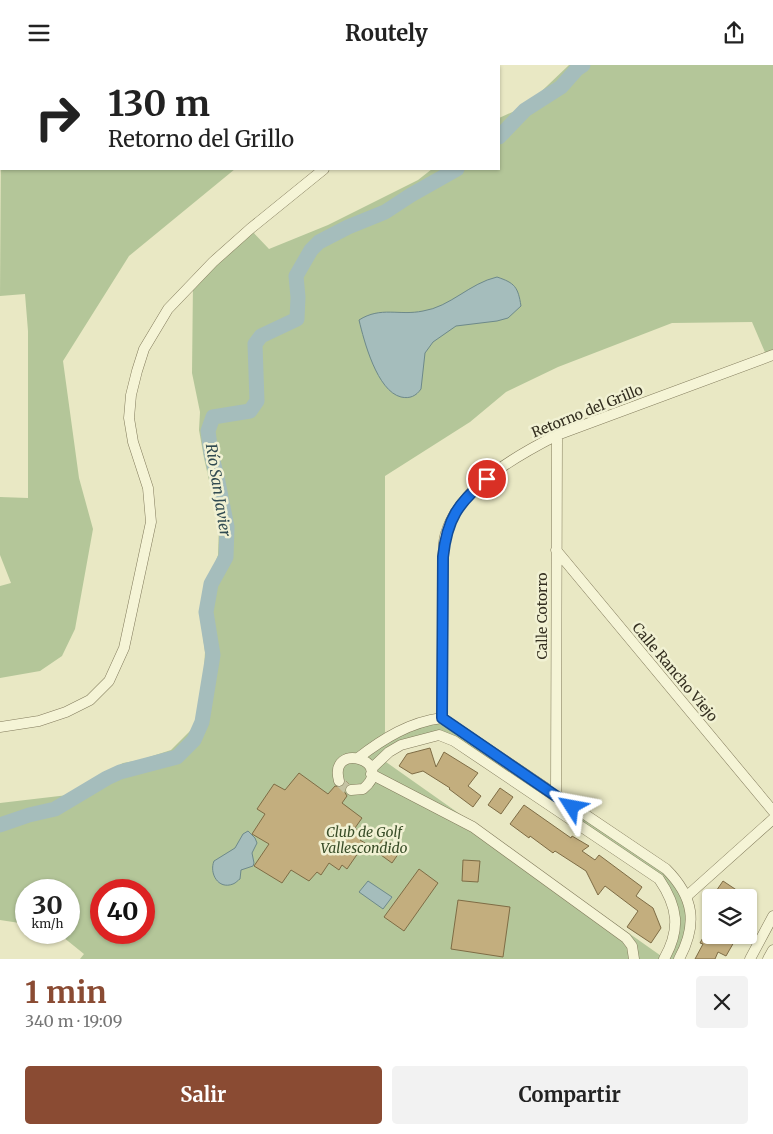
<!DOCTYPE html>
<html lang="es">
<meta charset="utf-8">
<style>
body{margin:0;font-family:Merriweather,serif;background:#f2f2f2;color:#222;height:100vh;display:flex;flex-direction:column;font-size:19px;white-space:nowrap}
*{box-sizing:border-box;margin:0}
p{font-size:16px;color:#767676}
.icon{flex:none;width:28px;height:28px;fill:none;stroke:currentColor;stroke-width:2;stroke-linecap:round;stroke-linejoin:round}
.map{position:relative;height:894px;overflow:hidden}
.side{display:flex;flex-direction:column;background:#fff;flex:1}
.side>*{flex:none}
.banner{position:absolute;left:0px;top:0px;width:500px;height:105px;box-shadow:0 1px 4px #0004;background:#fff;color:#222;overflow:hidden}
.controls{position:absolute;left:702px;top:824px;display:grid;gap:10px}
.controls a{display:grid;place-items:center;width:55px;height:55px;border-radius:5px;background:#fff;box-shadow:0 1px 4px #0004;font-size:25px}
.speed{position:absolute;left:15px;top:814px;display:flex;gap:10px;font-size:25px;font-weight:700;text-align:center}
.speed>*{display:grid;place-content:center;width:65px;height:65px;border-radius:50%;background:#fff;box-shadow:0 1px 4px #0004;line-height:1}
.speed small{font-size:12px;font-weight:400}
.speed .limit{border:8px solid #d22;background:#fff;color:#111}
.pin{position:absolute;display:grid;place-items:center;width:42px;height:42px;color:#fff;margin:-21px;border:2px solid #fff;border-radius:50%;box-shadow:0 1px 5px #0007}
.me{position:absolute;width:55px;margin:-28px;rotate:304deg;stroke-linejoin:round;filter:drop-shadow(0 0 4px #0008)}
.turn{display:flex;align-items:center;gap:18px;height:105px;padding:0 25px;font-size:22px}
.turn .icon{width:65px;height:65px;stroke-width:2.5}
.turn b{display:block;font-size:35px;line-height:42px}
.round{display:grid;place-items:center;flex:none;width:52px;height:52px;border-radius:5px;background:#f2f2f2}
.headline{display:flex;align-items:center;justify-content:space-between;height:85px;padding:0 25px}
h1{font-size:30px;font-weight:700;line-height:38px;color:#8a4b33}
.button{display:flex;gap:10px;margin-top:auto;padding:10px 25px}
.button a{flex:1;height:58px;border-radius:5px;background:#8a4b33;color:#fff;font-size:20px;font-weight:700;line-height:58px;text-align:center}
.button a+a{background:#f2f2f2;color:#222}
header{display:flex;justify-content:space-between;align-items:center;height:65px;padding:0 25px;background:#fff;font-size:22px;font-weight:700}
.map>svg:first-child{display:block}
.green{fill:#b4c699;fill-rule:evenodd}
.water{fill:#a5bdbc;stroke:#6d898a}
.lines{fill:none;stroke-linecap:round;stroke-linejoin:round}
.river{stroke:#a5bdbc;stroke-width:15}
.building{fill:#c3ae7e;stroke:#7e6c45}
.minor-tunnel{stroke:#c5c3a3;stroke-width:10;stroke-dasharray:10 5;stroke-linecap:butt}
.minor-casing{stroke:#827b5c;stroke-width:11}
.minor{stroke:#f5f4d6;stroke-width:10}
.route-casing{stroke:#114b97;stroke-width:12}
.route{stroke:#1a73e8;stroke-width:9}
.labels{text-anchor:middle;stroke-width:5;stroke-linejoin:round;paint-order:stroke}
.street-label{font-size:14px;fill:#332e1f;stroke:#f1f1d3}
.park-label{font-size:14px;font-style:italic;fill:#394d28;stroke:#f1f1d3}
.water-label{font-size:15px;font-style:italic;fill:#304a51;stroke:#f1f1d3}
</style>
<header><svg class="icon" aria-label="menu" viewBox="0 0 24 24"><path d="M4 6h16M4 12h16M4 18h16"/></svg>Routely<svg class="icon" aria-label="share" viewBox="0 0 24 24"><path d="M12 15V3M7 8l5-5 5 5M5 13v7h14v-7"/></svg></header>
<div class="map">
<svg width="773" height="894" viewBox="0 0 773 894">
<rect width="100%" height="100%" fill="#e9e8c4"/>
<path class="green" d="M569,0H773V290L767,292L752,257L672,258L558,302L506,327L470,357L385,411V672L442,653L666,804L690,846L679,894H80L84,889L58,868H69V825H26V859L0,855V738L68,730L123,698L140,695L171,685L194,662L203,621L205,587L201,557V536L218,490L219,460L204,393L199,365L200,347L192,308L193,217L250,164L269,184L328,160L418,115L432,104H499V53L526,41ZM439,670L659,814L676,848L664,893L386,697L385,691ZM101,825H144V868H101Z
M1,73V104H235L129,191L63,296L79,413L93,464L75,564L62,591L40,606L0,613V521L11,518L0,490V432L28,433V266L25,229L0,231Z"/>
<path class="water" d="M497,212C515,218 518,222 521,241L508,253L497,256L456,261L433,277L425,288L421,324C416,331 410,334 401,332C377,326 364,276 359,255C381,241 399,251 423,246C450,242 470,218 497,212Z
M248,766L255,773L257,778L252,788L254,798L253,801L241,805L240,814C238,815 236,818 233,819C218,825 209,808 214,796L235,783L243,769Z
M368,816L392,832L383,844L359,827Z"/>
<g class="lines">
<path class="river" d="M499,72L525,45L561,22L577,4L583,0
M0,760L29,750L55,744L107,713L120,707L177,692L194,675L202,657L213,590L206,547L211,519L226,492L227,462L217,412L211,388L208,366L213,352L250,346L257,336L255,279L261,271L297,254L298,232L296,211L311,185L319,177L348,162L385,147L411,130L457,104"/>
</g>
<path class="building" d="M430,683L436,702L444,687L478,708L468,721L481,731L473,742L449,724L450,723L423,706L412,709L399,701L407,689Z
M299,708L328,729L335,721L342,722L346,716L349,719L345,723L344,726L347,731L342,738L362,753L355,763L364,770L360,775L365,778L347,804L342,800L339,805L329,798L321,810L317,807L309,816L291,805L282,818L254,801L269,779L252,769L265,749L257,744L274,719L285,725Z
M500,723L513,732L501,749L488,740Z
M524,740L571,773L572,771L589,781L582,786L595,795L599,790L642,822L636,831L653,843L661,863L651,878L627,862L638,846L605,821L598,830L586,806L555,786L553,788L530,771L529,773L510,759Z
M384,773L401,785L392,798L374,785Z
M463,795L480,796L478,817L462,816Z
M419,804L438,818L404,866L384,852Z
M723,816L747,832H712Z
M458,835L510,842L503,892L451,884Z
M711,858V870H738L726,891L718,887L715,894H695L703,879L700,878Z"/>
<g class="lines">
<path class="minor-tunnel" d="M339,716L346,723L351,725"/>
<defs>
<path id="minor" d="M13,1V0
M24,1L25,0
M455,1L456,0
M0,47L1,43
M0,84L1,80
M556,485L773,746
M442,653L443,492C444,484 443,476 446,468C460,422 516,391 557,370L773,290
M0,662L39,656L66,647L90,635L109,616L124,583L151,457L148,423L133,377L129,353L131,330L137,306L144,284L168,244L213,197L250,164L324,104
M358,693C384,673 410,657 442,653L666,804C694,832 698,859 679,894
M371,704L389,687L401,680L439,670L454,676L659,814C678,842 681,864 664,894
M371,709L473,762L626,873L632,881L634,894
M339,716C328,675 397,696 363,724L351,725
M556,731L557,370
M687,831L773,754
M750,894L773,851
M768,894L773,885"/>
</defs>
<use href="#minor" class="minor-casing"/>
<use href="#minor" class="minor"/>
</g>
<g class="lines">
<defs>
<path id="route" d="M487,414C458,438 447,454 443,492L442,653L572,742"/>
</defs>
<use href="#route" class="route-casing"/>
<use href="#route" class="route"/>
</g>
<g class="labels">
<g class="street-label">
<text transform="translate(587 346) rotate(-22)" y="5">Retorno del Grillo</text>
<text transform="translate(542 551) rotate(-90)" y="5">Calle Cotorro</text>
<text transform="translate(675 607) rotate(50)" y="5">Calle Rancho Viejo</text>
</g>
<g class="park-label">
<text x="364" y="772">Club de Golf<tspan x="364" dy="16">Vallescondido</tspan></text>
</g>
<g class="water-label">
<text transform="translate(218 425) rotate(81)" y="5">Río San Javier</text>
</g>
</g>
</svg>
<div class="controls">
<a><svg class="icon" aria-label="layers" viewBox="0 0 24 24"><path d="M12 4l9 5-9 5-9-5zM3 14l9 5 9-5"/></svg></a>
</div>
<div class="speed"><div>30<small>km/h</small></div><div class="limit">40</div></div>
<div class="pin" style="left:487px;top:414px;background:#d93025"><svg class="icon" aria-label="arrive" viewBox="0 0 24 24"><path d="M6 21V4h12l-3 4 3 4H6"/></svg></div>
<svg class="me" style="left:572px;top:742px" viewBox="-20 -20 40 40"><path d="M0-17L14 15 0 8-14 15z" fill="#1a73e8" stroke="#fff" stroke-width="4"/></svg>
<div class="banner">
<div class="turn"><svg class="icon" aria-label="right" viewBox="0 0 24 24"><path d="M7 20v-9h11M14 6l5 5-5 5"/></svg><div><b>130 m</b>Retorno del Grillo</div></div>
</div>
</div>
<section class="side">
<div class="headline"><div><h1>1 min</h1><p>340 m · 19:09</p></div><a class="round"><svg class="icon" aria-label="close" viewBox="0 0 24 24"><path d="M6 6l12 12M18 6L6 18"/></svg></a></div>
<div class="button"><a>Salir</a><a>Compartir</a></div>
</section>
